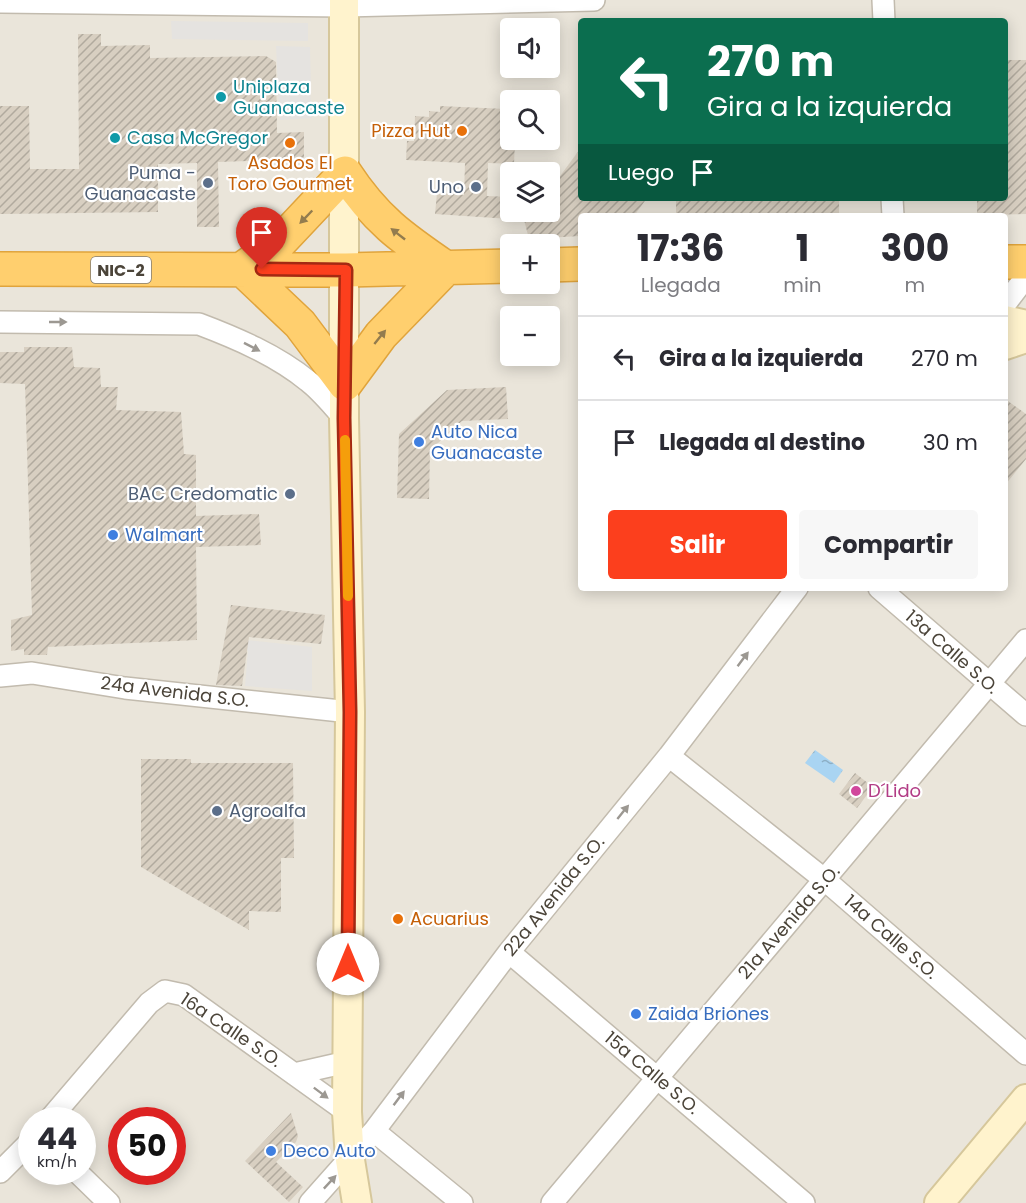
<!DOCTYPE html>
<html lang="es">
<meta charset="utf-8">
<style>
body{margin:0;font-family:Poppins,sans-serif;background:#f7f7f7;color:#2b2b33;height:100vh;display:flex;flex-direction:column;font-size:22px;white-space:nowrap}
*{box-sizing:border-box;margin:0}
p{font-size:20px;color:#7c7c81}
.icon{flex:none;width:33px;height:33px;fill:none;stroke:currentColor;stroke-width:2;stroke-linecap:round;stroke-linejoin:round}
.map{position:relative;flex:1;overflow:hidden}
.drawer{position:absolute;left:578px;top:213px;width:430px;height:378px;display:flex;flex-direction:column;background:#fff;border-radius:6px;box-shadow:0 3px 15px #0003}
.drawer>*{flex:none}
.banner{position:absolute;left:578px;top:18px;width:430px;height:183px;border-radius:6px;box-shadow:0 3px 15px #0003;background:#0b6e4f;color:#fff;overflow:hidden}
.controls{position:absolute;left:500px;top:18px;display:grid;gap:12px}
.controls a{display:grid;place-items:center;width:60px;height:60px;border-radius:6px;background:#fff;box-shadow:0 3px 15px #0003;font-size:30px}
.speed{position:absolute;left:18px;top:1107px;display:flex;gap:12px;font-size:30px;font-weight:700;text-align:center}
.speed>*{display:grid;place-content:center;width:78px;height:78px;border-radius:50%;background:#fff;box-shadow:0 3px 15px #0003;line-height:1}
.speed small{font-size:15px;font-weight:400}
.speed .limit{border:9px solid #d22;background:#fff;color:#111}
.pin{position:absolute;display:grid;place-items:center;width:51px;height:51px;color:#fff;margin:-62px -26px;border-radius:50% 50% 50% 0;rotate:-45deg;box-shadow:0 0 6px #0007}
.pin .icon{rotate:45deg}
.me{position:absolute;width:66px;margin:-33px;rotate:0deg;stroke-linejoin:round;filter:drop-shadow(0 0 4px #0008)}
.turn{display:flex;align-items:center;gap:21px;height:126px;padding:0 30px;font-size:27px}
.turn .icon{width:78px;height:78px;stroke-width:2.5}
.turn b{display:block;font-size:42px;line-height:51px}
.then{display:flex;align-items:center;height:57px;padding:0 30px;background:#0003;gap:12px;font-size:22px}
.eta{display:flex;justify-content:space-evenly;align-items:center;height:102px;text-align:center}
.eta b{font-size:36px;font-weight:700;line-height:42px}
.cta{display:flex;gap:12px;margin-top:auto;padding:12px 30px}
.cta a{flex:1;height:69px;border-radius:6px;background:#fc3f1d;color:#fff;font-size:24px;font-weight:700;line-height:69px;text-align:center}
.cta a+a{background:#f7f7f7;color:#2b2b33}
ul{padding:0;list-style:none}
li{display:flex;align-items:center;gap:18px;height:84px;padding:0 30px;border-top:2px solid #e1e1e2}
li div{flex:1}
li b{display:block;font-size:22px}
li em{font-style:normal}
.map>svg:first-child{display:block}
.residential{fill:#eae5da;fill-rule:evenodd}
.parking{fill:#e5e3e0}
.water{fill:url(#water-ripples)}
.building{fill:url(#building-hatch)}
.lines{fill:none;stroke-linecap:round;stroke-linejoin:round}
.street-casing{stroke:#c2bbae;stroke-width:24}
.secondary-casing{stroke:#d6c79b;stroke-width:32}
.highway-casing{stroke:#e0a43c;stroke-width:36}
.street{stroke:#fff;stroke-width:21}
.secondary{stroke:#fff3cd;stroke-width:28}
.highway{stroke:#ffcf6e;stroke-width:33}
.oneway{fill:#937c4e}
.oneway2{fill:#9c9892}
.route-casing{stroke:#a42913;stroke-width:15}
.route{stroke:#fc3f1d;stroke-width:10}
.slow{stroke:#f59e0b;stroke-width:10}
.culture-dot{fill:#0f9aa8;stroke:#fff;stroke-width:2}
.food-dot{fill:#e8710a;stroke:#fff;stroke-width:2}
.service-dot{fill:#5c6f8a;stroke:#fff;stroke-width:2}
.shop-dot{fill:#3f7fe0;stroke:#fff;stroke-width:2}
.hotel-dot{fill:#d1479c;stroke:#fff;stroke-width:2}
.labels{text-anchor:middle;stroke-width:4.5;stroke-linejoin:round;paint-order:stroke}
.shield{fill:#fff;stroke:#817c74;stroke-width:1.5}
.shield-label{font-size:16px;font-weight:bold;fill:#4b4439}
.culture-label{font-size:18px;fill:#0d838f;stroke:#fff;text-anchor:start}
.food-label{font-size:18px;fill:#c56008;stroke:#fff;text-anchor:end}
.service-label{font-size:18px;fill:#4e5e75;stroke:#fff;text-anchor:end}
.shop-label{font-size:18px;fill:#366cbe;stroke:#fff;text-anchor:start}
.street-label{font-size:18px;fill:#4b4439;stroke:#fff}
.hotel-label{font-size:18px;fill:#b23c85;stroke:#fff;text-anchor:start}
</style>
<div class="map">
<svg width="1026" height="1203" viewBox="0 0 1026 1203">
<defs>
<pattern id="water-ripples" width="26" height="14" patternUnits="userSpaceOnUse" patternTransform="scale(1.5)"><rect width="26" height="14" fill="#a9d4f2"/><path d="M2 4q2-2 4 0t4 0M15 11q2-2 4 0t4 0" fill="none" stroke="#8caec5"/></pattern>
<pattern id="building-hatch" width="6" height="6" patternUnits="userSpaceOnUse" patternTransform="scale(1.5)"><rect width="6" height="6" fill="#d8cfc1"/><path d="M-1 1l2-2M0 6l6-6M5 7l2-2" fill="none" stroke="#b1aa9e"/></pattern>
</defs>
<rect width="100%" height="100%" fill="#f6f3ec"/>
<path class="residential" d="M0,0H1026V1203H0ZM580,21H1005V198H580ZM510,28H549V68H510ZM510,100H549V140H510ZM510,172H549V212H510ZM580,216H1005V588H580ZM510,244H549V284H510ZM510,316H549V356H510ZM32,1120H82V1172H32ZM122,1120H172V1172H122Z"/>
<path class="parking" d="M171,21L308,23V41L172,39Z
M276,46L310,47L311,89H278Z
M278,91L310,92L312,118L280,120Z
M246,640L312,647V691L245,686L248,651L243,650Z"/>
<path class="water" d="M815,750L843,770L834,783L805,763Z"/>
<path class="building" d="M78,34H101V46L150,45V58L266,56L276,62L277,133L304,132V159L218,162L219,227H197V163L158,164V212L0,214V106H29L30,169H79Z
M1005,60H1026V214L977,215V198H1005Z
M440,106L506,109V118L510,123V140H515L514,164L488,163L487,196L510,197V219L435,214L437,193L464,195L465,163L406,160L407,141H414L415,116L429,117V111L440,112Z
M580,149V198H647L634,216H580V236L529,239L522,212H549V191Z
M676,198H839V215H676Z
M24,347H72L74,367L100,368L101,387H118L116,410L181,412L184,454L196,455V516L259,514L261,545L196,547L197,640L48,647L47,655H24V649L11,651V620L32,615L25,384L0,383V352H24Z
M506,387L508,419L462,421L430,450L429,499L397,498L399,434L447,390Z
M1005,399L1026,414V459L1005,485Z
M231,605L325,615L321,644L249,637L242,686L216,685Z
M141,759H191V763H293L294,858H281V912L249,911V930L141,867Z
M855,773L873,787L857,808L839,794Z
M291,1113L298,1136L296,1142L276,1162L303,1187L289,1202L245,1161Z"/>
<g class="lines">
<defs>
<path id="street" d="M883,0L884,21
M0,2L344,6L594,0
M892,198L893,216
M1005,304L1026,277
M0,322L199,324C236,338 276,355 308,381C321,391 332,405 344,418
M879,588L1026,715
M0,676L32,673L125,688L350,712
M669,756L825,880L1026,1054
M509,952L804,1203
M294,1074L347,1062
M49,1120L149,1003L165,991L184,995L347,1112
M374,1131L462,1203
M0,1172L32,1140
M77,1172L109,1203
M310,1203L374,1131L509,952L669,756L797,588
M552,1203L1026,640"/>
<path id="secondary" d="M344,0V418L350,712L347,1112L350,1160L357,1203
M1005,320L1026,325
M1005,345L1026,338
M939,1203L1026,1099"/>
<path id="highway" d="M1005,262H1026
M549,265L580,264
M0,269L346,270L510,266
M242,269L300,324L345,384L381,335L446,268
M242,269L280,242L345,173C375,219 402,238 446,268"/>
</defs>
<use href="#street" class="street-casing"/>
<use href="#secondary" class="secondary-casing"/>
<use href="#highway" class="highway-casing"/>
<use href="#street" class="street"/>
<use href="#secondary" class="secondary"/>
<use href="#highway" class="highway"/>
</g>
<defs><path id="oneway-solid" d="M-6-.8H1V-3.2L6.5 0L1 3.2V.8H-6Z" transform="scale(1.5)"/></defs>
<g class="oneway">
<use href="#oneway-solid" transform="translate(306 217) rotate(134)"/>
<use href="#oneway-solid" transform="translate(398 234) rotate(-142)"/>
<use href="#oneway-solid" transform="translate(380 337) rotate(-51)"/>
</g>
<g class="oneway2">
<use href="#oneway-solid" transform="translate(58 322)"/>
<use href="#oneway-solid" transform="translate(252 347) rotate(27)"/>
<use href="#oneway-solid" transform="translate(743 659) rotate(-53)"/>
<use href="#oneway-solid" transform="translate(623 812) rotate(-51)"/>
<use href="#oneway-solid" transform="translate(321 1093) rotate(37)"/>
<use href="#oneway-solid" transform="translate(399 1098) rotate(-53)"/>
<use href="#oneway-solid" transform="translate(330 1182) rotate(-47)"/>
</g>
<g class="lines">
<defs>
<path id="route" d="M262,269L346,270L344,418L350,712L348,964"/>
</defs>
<use href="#route" class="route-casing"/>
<use href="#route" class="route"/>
<path class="slow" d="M345,440L348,596"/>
</g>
<g class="culture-dot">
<circle cx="221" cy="97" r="6"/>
<circle cx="115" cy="138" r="6"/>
</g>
<g class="food-dot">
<circle cx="462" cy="131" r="6"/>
<circle cx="290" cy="143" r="6"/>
<circle cx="398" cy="919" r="6"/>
</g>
<g class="service-dot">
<circle cx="208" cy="183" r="6"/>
<circle cx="476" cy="187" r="6"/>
<circle cx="290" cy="494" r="6"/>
<circle cx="217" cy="811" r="6"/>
</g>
<g class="shop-dot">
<circle cx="419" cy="442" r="6"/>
<circle cx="113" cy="535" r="6"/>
<circle cx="636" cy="1014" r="6"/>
<circle cx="271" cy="1151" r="6"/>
</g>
<circle class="hotel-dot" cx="856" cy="791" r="6"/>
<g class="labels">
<rect class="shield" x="91" y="257" width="60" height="26" rx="4.5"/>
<g class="shield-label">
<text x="121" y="276">NIC-2</text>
</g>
<g class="culture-label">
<text x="233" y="93">Uniplaza<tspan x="233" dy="21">Guanacaste</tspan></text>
<text x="127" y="144">Casa McGregor</text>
</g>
<g class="food-label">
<text x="450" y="137">Pizza Hut</text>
<text x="290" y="169" text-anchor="middle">Asados El<tspan x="290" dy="21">Toro Gourmet</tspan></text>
<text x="410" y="925" text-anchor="start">Acuarius</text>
</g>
<g class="service-label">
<text x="196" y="179">Puma -<tspan x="196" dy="21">Guanacaste</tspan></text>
<text x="464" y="193">Uno</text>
<text x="278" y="500">BAC Credomatic</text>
<text x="229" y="817" text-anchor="start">Agroalfa</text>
</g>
<g class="shop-label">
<text x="431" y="438">Auto Nica<tspan x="431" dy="21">Guanacaste</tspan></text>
<text x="125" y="541">Walmart</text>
<text x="648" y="1020">Zaida Briones</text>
<text x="283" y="1157">Deco Auto</text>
</g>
<g class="street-label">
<text transform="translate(952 652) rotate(41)" y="6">13a Calle S.O.</text>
<text transform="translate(175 692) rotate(7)" y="6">24a Avenida S.O.</text>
<text transform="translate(554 896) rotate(-51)" y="6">22a Avenida S.O.</text>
<text transform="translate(789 922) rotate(-49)" y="6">21a Avenida S.O.</text>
<text transform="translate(891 937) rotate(41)" y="6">14a Calle S.O.</text>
<text transform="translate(231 1030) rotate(34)" y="6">16a Calle S.O.</text>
<text transform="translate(652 1073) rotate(40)" y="6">15a Calle S.O.</text>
</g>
<g class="hotel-label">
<text x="868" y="797">D´Lido</text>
</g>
</g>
</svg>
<div class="controls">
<a><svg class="icon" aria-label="sound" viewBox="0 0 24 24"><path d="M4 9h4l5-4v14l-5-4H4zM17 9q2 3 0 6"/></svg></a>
<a><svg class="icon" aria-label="search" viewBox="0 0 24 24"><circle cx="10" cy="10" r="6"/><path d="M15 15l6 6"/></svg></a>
<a><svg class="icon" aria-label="layers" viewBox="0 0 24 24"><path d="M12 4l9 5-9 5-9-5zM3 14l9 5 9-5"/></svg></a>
<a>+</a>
<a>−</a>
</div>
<div class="speed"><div>44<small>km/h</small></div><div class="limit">50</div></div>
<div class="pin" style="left:262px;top:269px;background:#d93025"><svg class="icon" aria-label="arrive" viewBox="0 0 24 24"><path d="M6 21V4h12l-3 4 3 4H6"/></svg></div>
<svg class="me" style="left:348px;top:964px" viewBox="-20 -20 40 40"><circle r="19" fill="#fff"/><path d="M0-13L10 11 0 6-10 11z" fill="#fc3f1d"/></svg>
<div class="banner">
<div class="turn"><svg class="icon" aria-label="left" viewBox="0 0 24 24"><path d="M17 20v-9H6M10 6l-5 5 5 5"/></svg><div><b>270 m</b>Gira a la izquierda</div></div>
<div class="then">Luego<svg class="icon" aria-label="arrive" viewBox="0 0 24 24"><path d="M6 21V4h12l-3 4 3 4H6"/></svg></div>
</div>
<section class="drawer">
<div class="eta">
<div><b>17:36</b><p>Llegada</p></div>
<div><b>1</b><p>min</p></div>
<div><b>300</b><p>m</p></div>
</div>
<ul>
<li><svg class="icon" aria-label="left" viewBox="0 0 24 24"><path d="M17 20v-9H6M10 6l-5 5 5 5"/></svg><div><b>Gira a la izquierda</b></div><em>270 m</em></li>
<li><svg class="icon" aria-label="arrive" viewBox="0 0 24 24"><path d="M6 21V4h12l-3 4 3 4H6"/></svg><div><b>Llegada al destino</b></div><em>30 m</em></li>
</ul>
<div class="cta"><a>Salir</a><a>Compartir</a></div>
</section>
</div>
